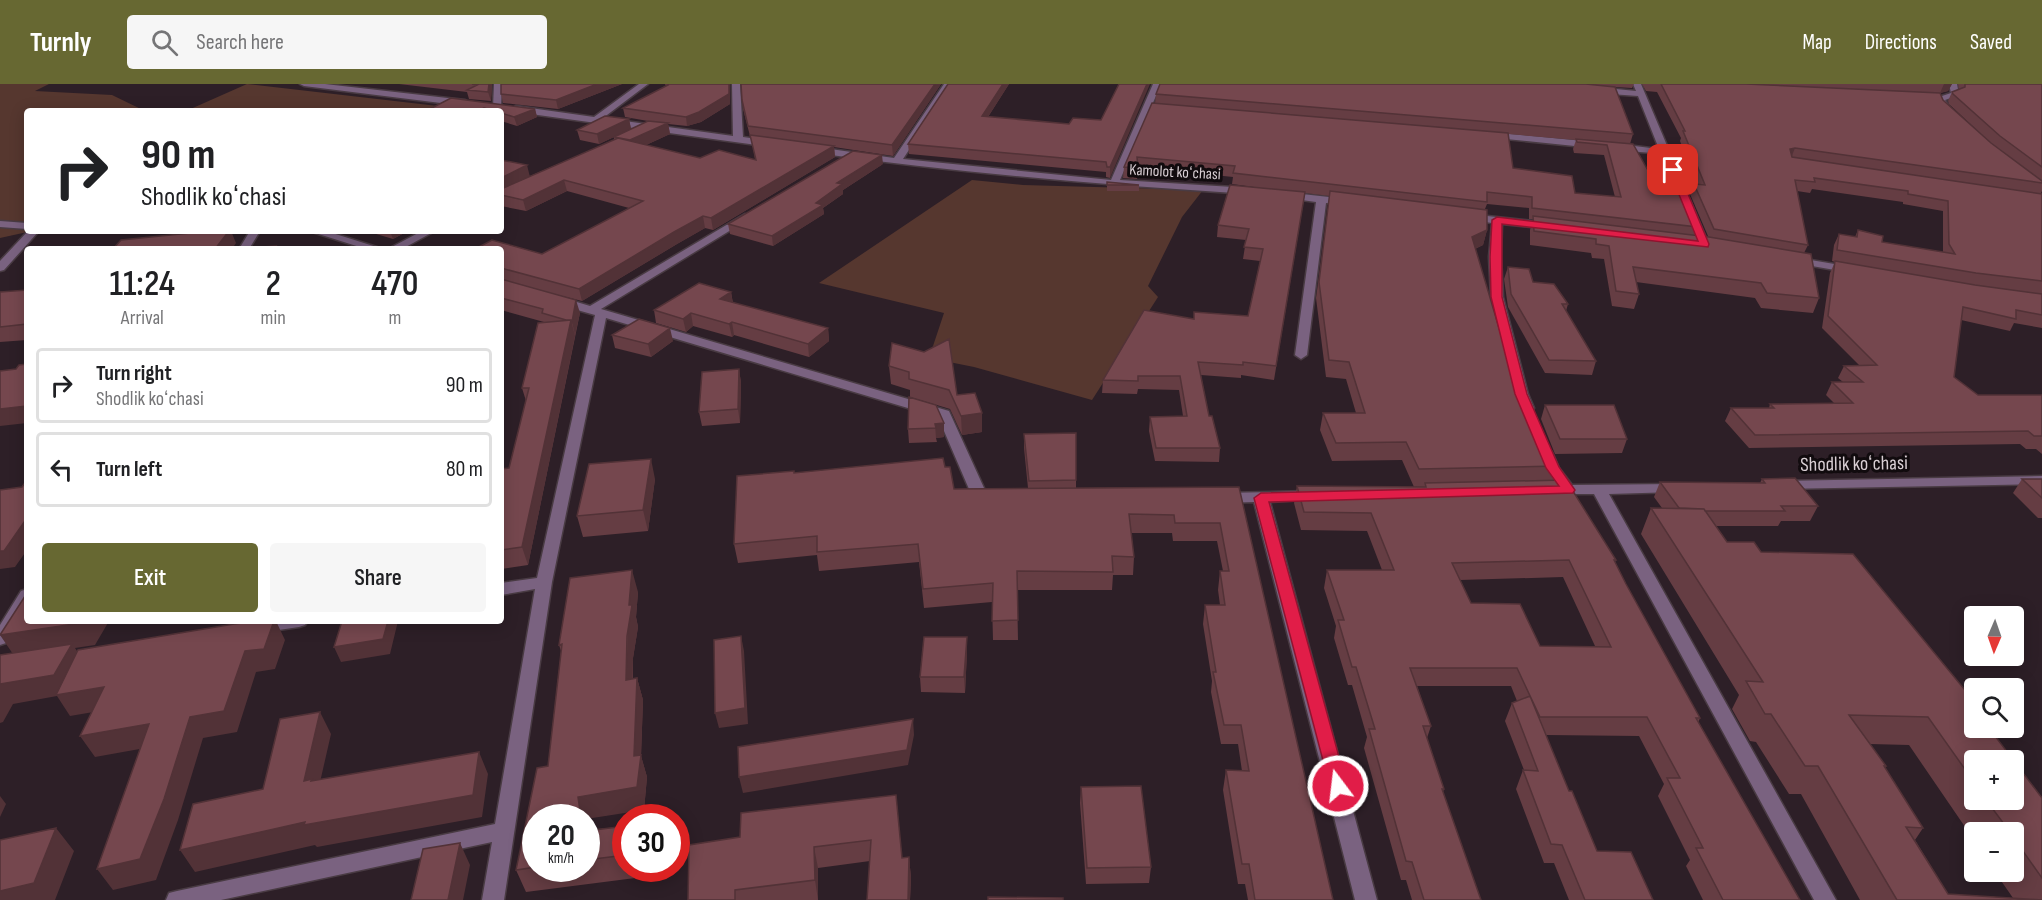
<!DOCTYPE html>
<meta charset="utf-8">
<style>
body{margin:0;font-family:"Sofia Sans Condensed",sans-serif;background:#f6f6f6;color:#202124;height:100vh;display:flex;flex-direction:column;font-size:22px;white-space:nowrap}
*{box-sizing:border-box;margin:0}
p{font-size:20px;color:#757577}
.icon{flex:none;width:33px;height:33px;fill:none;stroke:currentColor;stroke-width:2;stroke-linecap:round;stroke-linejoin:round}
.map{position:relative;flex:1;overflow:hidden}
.sheet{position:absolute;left:24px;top:162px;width:480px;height:378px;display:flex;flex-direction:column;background:#fff;border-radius:6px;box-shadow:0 3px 15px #0003}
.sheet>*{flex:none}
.banner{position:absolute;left:24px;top:24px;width:480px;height:126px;border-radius:6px;box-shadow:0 3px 15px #0003;background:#fff;color:#202124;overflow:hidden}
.needle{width:39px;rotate:182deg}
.controls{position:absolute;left:1964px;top:522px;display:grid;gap:12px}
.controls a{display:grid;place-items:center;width:60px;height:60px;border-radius:6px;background:#fff;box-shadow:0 3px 15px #0003;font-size:30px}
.speed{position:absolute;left:522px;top:720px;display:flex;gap:12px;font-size:30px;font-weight:700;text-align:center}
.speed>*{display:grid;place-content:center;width:78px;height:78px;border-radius:50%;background:#fff;box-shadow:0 3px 15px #0003;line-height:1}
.speed small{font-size:15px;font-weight:400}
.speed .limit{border:9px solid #d22;background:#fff;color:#111}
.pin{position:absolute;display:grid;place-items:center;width:51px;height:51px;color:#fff;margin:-26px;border-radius:12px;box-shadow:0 3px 9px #0006}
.me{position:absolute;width:66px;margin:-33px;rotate:345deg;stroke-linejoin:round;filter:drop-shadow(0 0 4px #0008)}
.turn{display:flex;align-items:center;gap:21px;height:126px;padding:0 18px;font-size:27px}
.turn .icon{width:78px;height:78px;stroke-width:2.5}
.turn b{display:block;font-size:42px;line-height:51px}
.eta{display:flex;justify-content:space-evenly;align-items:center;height:102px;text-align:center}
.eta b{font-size:36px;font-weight:600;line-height:42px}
.action{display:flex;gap:12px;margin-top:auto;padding:12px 18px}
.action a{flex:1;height:69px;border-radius:6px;background:#676832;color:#fff;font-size:24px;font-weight:600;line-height:69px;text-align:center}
.action a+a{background:#f6f6f6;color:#202124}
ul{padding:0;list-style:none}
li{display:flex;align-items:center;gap:18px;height:75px;margin:0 12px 9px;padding:0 6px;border:3px solid #e0e0e0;border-radius:6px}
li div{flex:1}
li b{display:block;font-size:22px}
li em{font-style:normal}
header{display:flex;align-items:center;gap:36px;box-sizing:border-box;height:84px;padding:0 30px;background:#676832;color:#fff}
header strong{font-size:28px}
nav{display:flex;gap:33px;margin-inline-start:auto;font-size:21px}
.search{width:420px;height:54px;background:#f6f6f6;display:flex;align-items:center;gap:15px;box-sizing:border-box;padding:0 21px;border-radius:6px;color:#757577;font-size:22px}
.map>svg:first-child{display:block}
.green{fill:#56372f}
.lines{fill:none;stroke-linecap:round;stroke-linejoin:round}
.minor-casing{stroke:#493b43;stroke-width:3}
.minor{fill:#7a6280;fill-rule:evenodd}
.wall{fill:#653d43;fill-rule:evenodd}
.shaded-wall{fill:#523237}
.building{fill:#75474e;stroke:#523237;stroke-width:1.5;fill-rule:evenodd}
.route{fill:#e11d48;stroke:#92132f;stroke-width:1.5}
.labels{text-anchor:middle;stroke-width:6;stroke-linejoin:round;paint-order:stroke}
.far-street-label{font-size:16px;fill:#d9cfd4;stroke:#110b0e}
.street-label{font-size:20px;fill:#d9cfd4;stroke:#110b0e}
</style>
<header>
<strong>Turnly</strong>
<div class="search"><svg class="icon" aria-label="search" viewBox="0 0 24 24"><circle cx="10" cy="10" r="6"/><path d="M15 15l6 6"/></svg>Search here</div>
<nav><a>Map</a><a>Directions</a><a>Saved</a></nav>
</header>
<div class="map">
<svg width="2042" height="816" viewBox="0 0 2042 816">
<rect width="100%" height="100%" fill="#2d1f27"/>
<path class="green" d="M0,0H49L35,7L112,11L145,27H27V147H32L0,154Z
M247,0L455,24L448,27H186Z
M972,96L1023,101L1203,106L1182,133L1148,202L1158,213L1092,316L974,283L929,274L944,229L819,199Z"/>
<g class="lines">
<defs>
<path id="minor" d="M300,0H325L465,16L469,19L465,22L304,2Z
M494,0H502L501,23L497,26L493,23Z
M639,0H648L603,34L733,52L732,0H740L743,53L771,57L776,60L771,63L516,28L512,25L516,22L594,33Z
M944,0H952L903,75L1111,96L1153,0H1161L1120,96L1249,104L1254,107L1249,110C1104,101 960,89 816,69L811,66L816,63L894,74Z
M1633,0H1641L1709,161L1708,163L1704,164L1699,161L1662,70L1618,66L1613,63L1618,60L1659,65L1638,12L1596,9L1592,6L1596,3L1636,7Z
M1949,0H1957L1959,11L1945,16L1954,29L1950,32L1940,24L1936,14L1951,9Z
M1489,48L1594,58L1599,61L1594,64L1486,53L1484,51Z
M1284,108L1347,115L1352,118L1347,121L1326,119L1307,271L1301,275L1295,271L1316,118L1280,113L1279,111Z
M745,130L750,133L749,135L601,225L949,327L989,415L994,419L991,422L983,424L975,419L938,333L606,234L552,498L504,816H482L492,758L221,816H166L169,809L177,807L495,740L535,505L501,511V499L537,494L595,231L556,220L554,217L560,213L590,222Z
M1469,130L1550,139L1555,142L1550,145L1502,140L1501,173L1503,213L1528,310L1534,324L1532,327H1522L1514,310L1491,213L1489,173L1492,139L1465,135V131Z
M0,137L27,139V145L0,143Z
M28,147H39L4,186L0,187V177Z
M250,147H260L249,165H239Z
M309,147H326L383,165H366Z
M422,147H435L402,165H388Z
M1793,173L1852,183L1858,186L1852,189L1789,178L1787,176Z
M1547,367L1552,368L1559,384L1572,401L1676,400L1683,404L1676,408L1609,410L1836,816H1814L1594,410H1553L1546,406L1548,403L1557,401L1545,384L1540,371Z
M2042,392V400L1781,405L1774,401L1781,397Z
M1313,407L1321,412L1318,415L1270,418L1377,816H1355L1254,418L1223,419L1215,414L1223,409Z
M27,505V525L6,559L0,561V541L21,507Z
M258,537H308L305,541L299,543L258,549L252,547L249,543L252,539Z"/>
</defs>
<use href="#minor" class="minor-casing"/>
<use href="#minor" class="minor"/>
</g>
<path class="wall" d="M399,0H492L491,17L469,15L467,8Z
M501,0H622L558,25L503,19L501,10Z
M665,0H730V20L701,38L687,42L668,40L670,50L646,61L700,74L755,75L751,52H750L743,25L742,16L941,0L893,72L834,63L835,73L713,146L705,144L677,160L582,217L554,210L580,229L528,481L501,485V385L509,384L526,317L522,304L544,238L501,226V165L542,170L629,124L567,107L526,127L501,122V76L530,92L614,56V53L599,60L580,56L577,46L629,35L631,45L648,37L625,33L623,24L666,2Z
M948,0H1009L988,33L1069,40L1101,36L1119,0L1110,94L1106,93V88L909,70L908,60Z
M1160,0H1634L1632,4L1615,3L1633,50L1630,60L1653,95L1698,143L1695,151L1708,152L1690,110L1694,100H1697L1680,57L1681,54L1657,8L1646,7L1642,0H1952L1948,7L1940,9L1943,16L1995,63L1949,20L1948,17L1952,8L1959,5L1958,0H2042V107L2041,109L2042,110V244L2014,239L2010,247L1961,236L1954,293L1978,311H2042V370L2036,365H2026L2020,360L1749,364L1725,337L1731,324H1769L1770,320L1834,319L1826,311L1832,298H1843L1838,294L1844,282L1859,281L1822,244L1830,189L1835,178L1832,177L1834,161L1839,150L1855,153L1858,146L1882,158L1943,168V127L1903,120V118L1812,105L1810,109L1797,107L1808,161L1804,169L1819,214L1813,229L1761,224L1755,214L1636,198L1639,210L1634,225L1612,222L1604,175L1592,174L1591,169L1530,161V146L1533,135H1529V124L1487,120L1485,125L1487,146L1483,161L1475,165L1513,291L1549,367L1558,382L1554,396L1616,476L1615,478L1626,500L1700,634L1698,639L1800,816H1703L1686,782L1690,776L1658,712L1664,700L1639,652L1546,651L1569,707L1597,767L1653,816H1569L1554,779H1544L1516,705L1523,686H1524L1505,637L1512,619L1517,617L1511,602H1417L1431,642L1427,654L1444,705L1443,708L1481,816H1412L1406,796H1401L1364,664L1367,653L1352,601H1348L1334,554L1336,542L1324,504L1327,486H1382L1367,447L1301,446L1294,419L1297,402L1414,403L1402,376L1332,377L1320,346L1323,329H1356L1346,295L1326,293L1316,214L1330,112L1305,109L1274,296L1241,291V294L1201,291L1209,332L1220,364L1219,378L1155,377L1149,347L1150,333L1183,332L1179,306L1138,305L1137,310L1102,309L1103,296L1194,235L1248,232L1260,177L1243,175L1246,156L1217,153L1218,141L1261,104L1232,100L1233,93L1138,83L1137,95L1123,94L1124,83L1155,19L1156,10ZM1508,50L1576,56L1573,65L1574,69L1604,71L1615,113L1575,109L1513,84ZM1563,493L1595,562H1540L1471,519L1460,496Z
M451,14L535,25L537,33L517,42L501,37V27H426Z
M883,80L843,106V110L823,124L824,130L773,162L730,150L728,140Z
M1107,98L1139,101V107H1107Z
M366,147H408L393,155Z
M1508,183L1568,220L1566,227L1596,277L1592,291L1545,289L1508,223L1504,195Z
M27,206V256L0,258V208Z
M731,208L733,219L828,244L829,257L809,273L734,251L732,253L693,242L686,248L656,239L654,226Z
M612,251L673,257L651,273L615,264Z
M892,259L957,311L982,329V348L962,351L950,325L910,313V306L891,300L889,282Z
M739,285L741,299L740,339L702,342L699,328Z
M909,313L944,353L936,354L937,358L909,359L908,345Z
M1545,321L1627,355L1622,369L1555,370L1541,335Z
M1024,350L1076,396V404L1239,403L1333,816H1248L1245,800H1238L1223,706L1226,686L1242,687L1238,660H1221L1211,608L1212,597L1203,540L1205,521H1220L1218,506L1220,487H1223L1217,457H1173L1172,449H1131L1134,473L1133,491H1113L1112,506H1017L1018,556H993L992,518L924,524L919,478L819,487L817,471L738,479L734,460L795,389L945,383L954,405L1028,404L1024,364Z
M655,395L648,447L583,453L577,432Z
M1762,395L1818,422L1810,437H1781L1778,442H1716L1727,458L1761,468L1974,644L2042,714V816H1860L1801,710H1789L1756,658L1750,657L1732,625L1739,611L1641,450L1651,424H1662L1654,413L1660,398L1760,399ZM1870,660L1909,661L1974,756V748H2013V788H1995L2013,814L1948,810L1915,756L1923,744L1885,684L1886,682ZM1974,676L2013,716H1974Z
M2022,395H2042V434H2038L2013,409Z
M638,508L636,533L638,543L633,574V595L637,594L643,616L641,672L647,693L644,726L536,734V784H586V738L588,746L626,742V784H644L643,793L526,808L516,786L548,682L561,567L559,561Z
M967,553V568L965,609L921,608L920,593Z
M1081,703L1151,783L1149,799L1086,800L1080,719Z
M896,711L902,774L909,773L911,794L910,816H867L870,777L818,784V816H688L740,753Z"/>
<path class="shaded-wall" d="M489,0H492L491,17L488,8Z
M597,0H622L558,25L556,16Z
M729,0H730V20L701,38L687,42L686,33Z
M935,0H941L893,72L892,61Z
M1003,0H1009L982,42V32Z
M1147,0H1150L1110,94V83Z
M1944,0H1952L1948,7L1940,9Z
M535,25L537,33L517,42L514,33Z
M629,35L631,45L599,60L597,50Z
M668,39L670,50L633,67L630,56Z
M834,62L835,73L713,146L711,134Z
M1795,64L1791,74L1790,65Z
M882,71L883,80L843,106V110L823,124L824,130L773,162L772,152L816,119L837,99Z
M527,81L530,93L501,107V94Z
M564,96L567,107L526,127L523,116Z
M703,132L705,144L677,160L582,217L579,205L674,148Z
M1487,146L1483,161L1468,168L1472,153Z
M229,147H231L236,159L232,165H215Z
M390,147H408L393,155Z
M731,208L733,221L720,215Z
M576,216L580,229L575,251L572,238Z
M691,229L693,242L686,248L683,235Z
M571,236L575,252L528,481L522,463Z
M732,238L734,251L732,253L729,240Z
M670,244L673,257L651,273L648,260Z
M828,244L829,257L809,273L808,260Z
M739,285L741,299L740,339L738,325Z
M27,322V339L0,342V325Z
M982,329V348L962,351L961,332Z
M944,339V353L936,354L935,340Z
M651,375L655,395L648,447L643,426Z
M27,434V466L15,483L0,485V467Z
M632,486L638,508L636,533L638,543L633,574L632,618L626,596L629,521Z
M82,537H109L95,561L75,564L85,579L104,603L117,624L70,632L57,612L13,620L3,638L0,639V600L15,573L0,551Z
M274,537H276L285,556L275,585L256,588L237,648L203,654L178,736L156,796L113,806L97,785L190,633L245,567Z
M388,537H398L390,570L341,578L334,563Z
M741,552L744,567L748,640L719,644L715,629Z
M967,553V568L965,609L964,593Z
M637,594L643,616L641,672L647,693L644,726L586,735V734H581L578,713L634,672Z
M320,628L331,650L318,707L304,697Z
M913,635L914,651L908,681L743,709L739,693Z
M149,640L162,661L95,673L80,652Z
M479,668L488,690L482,733L317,763L315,761L195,788L180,766Z
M0,712L6,720L0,733Z
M56,744L74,767L55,816H0V807Z
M460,759L470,781L463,816H448Z
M814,763L818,784V816L815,796Z
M909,773L911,794L910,816H908Z
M641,784H644L643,793Z"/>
<path class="building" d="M472,0H489L488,8L467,6L477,1Z
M501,0H597L556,16L501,10Z
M667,0H729V10L699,28L686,33L623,24L668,1Z
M741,0H935L892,61L748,42L742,16Z
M948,0H1003L982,32L1069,40L1073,34L1101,36L1119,0H1147L1110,83H1107L1106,78L908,60Z
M1160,0H1586L1615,3L1633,50L1156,10Z
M1661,0H1746L1940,9L1943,16L1991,59L2042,97V99L1795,64L1790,65L1792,73L2042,110V197L1976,189L1837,166L1839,150L1857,153L1858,146L1883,152L1882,158L1955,170L1949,160L1948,117L1908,110V107L1814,94L1815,98L1795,96L1808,161L1714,145L1694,100L1705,101L1683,47H1685Z
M1965,0H2042V83L2000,52L1953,10L1952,8L1965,3Z
M451,14L535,25L514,33L501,29V27H495L484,24L477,27H426Z
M1152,19L1508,49L1513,84L1572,92L1575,109L1621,113L1607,61L1577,58L1576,55L1633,60L1653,95L1679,98L1698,143L1532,124V113L1487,108V118L1233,89L1235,82L1137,73L1138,84L1124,83Z
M605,32L629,35L597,50L577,46Z
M648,37L668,39L630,56L614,53Z
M750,51L834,62L711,134L703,132L674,148L579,205L501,184V165H475L492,156L542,170L643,117L564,96L523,116L501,111V105L618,54L700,74L719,66L756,76Z
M853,67L882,71L837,99L842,100L816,119L823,121L772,152L728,140Z
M501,76L527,81L501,94Z
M1107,98L1139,101H1107Z
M1230,101L1305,108L1276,282L1243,278V281L1198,278L1209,332H1212L1220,364H1156L1150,333L1187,332L1180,292H1138V297L1103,296L1144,226L1194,235V228L1248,232L1263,165L1244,163L1249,145L1218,141Z
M1330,107L1487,126V146L1472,153L1513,291L1549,367L1558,382L1419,385L1406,358L1336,359L1323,329H1365L1349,278L1329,276L1319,198Z
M1533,132L1709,153L1811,170L1819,214L1767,209L1761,199L1633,183L1639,210L1616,207L1609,162L1596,160V155L1534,147Z
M210,147H229L215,165H113L121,156Z
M276,162L274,165H231Z
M1835,177L1975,201L2042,210V231L2016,226V235L1963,223L1954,293L1978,311H2042V352H2034L2028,347L1755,351L1731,324H1774L1770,320L1853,319L1832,298H1863L1844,282L1877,281L1828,232Z
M1508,183L1529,185L1533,198L1554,200L1568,220H1562L1596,277L1549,276L1511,210Z
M501,195L576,216L572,238L571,236H566L542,229L543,225L501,214Z
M699,199L731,208L720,215L828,244L808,260L732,238L729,240L691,229L683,235L654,226Z
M27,206V240L0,243V208Z
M639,235L670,244L648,260L612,251Z
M571,236L522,463L501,466V385L509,384L529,304H522L538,239Z
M949,255L957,311L975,309L982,329L961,332L949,306L909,295V288L889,282L892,259L924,268Z
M27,280V322L0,325V287L16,285L19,281Z
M739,285L738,325L699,328L702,288Z
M909,313L936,321L944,339L935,340L936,344L908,345Z
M1545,321H1614L1627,355H1560Z
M1076,349V396L1029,397L1024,350Z
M943,374L945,383H950L954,405L1239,403L1333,816H1255L1249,780H1242L1226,686L1249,687L1241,641H1224L1213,588H1216L1205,521H1225L1220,487H1229L1220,439H1175L1174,431L1129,430L1134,473L1112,472L1113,488L1017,487L1018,536L992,537L993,499L923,505L918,460L817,468V452L734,460L737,392L794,387V389Z
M651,375L643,426L577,432L589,380Z
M1795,394L1818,422H1781L1785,427H1705L1704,425L1679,424L1660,398L1765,399L1762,395Z
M2022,395H2042V414Z
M27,396V434L4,467H0V406L22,403Z
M1566,396L1616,476H1614L1626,500L1700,634H1696L1800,816H1723L1696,764H1703L1667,694H1680L1647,633H1540L1517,584H1410L1431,642H1423L1444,705H1442L1481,816H1424L1412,778L1406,777L1369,645H1375L1356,583H1352L1338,536H1344L1327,486H1394L1371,429L1304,428L1297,402L1426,403L1425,399ZM1569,476L1611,563L1540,562L1520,520L1471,519L1452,479Z
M1651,424L1704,425L1727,458H1754L1761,468L1853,470L1974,617V644H1989L2042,714V794L2013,753V748H2010L1986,716H2013V676H1974V698L1928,633L1849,631L1886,682H1884L1923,744L1906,743L1948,810L2042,816H1897L1818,682H1805L1771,630H1765L1746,597L1763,598Z
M632,486L629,521H632L627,552L626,596L637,594L634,672L641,671L637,703L578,713L581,734H536V783L516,786L537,684L548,682L562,560L559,561L570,494Z
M27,509V537H82L81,539L0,551Z
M261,537H274L264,565L245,567L224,627L190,633L164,715L140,775L97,785L149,640L80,652L104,603L56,611L78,566L234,540Z
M342,537H388L383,555L334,563Z
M741,552L745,624L715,629L714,556Z
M924,553H967L964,593H920Z
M72,560L54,591L0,600V571Z
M1530,612L1569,707H1572L1597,767L1631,768L1653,816H1585L1562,761L1551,760L1523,686L1538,687L1512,619Z
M320,628L304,697L312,695L311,697L479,668L473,711L304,741L305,738L180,766L193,720L263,705L280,635Z
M913,635L907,666L739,693L738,663Z
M1141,702L1151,783L1087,784L1081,703Z
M896,711L902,774L909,773L908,816H867L871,756L814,763L815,796L735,806V816H688L689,761L740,753L741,729Z
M626,742V771L586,776V747Z
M56,744L34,799L0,807V756Z
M460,759L448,816H411L423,765Z
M988,813L1063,814V816H988Z"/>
<path class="route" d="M1673,84L1678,86L1709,160L1708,163L1502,140V213L1527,310L1559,383L1575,406L1573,409L1269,418L1347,702L1344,707L1338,709L1331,707L1254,414L1261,409L1559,402L1546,384L1515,310L1491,213L1490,173L1492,136L1497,133L1698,157L1669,86Z"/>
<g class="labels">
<g class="far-street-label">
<text transform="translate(1175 87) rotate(3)" y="6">Kamolot koʻchasi</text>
</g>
<g class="street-label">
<text transform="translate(1854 379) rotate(-1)" y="7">Shodlik koʻchasi</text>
</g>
</g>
</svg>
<div class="controls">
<a><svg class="needle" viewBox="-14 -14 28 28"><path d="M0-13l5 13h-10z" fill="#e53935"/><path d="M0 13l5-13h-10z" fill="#757577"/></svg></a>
<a><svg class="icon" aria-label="search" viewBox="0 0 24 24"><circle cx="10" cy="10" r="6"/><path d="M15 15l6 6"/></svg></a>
<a>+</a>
<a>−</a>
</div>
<div class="speed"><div>20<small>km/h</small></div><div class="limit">30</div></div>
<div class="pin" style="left:1673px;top:86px;background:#d93025"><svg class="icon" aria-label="arrive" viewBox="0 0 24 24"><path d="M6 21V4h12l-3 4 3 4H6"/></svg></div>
<svg class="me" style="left:1338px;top:702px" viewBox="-20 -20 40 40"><circle r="17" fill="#e11d48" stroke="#fff" stroke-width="3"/><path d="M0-11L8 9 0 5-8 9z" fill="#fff"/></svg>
<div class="banner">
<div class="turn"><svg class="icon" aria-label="right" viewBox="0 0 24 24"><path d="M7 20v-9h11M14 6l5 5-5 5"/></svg><div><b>90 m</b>Shodlik koʻchasi</div></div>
</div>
<section class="sheet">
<div class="eta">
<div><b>11:24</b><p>Arrival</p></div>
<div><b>2</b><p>min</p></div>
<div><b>470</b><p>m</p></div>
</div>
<ul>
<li><svg class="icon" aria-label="right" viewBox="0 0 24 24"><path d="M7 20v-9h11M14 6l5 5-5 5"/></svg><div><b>Turn right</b><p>Shodlik koʻchasi</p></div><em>90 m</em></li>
<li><svg class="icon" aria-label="left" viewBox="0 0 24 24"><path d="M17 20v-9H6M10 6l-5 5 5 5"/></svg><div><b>Turn left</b></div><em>80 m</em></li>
</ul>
<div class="action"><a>Exit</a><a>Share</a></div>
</section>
</div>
